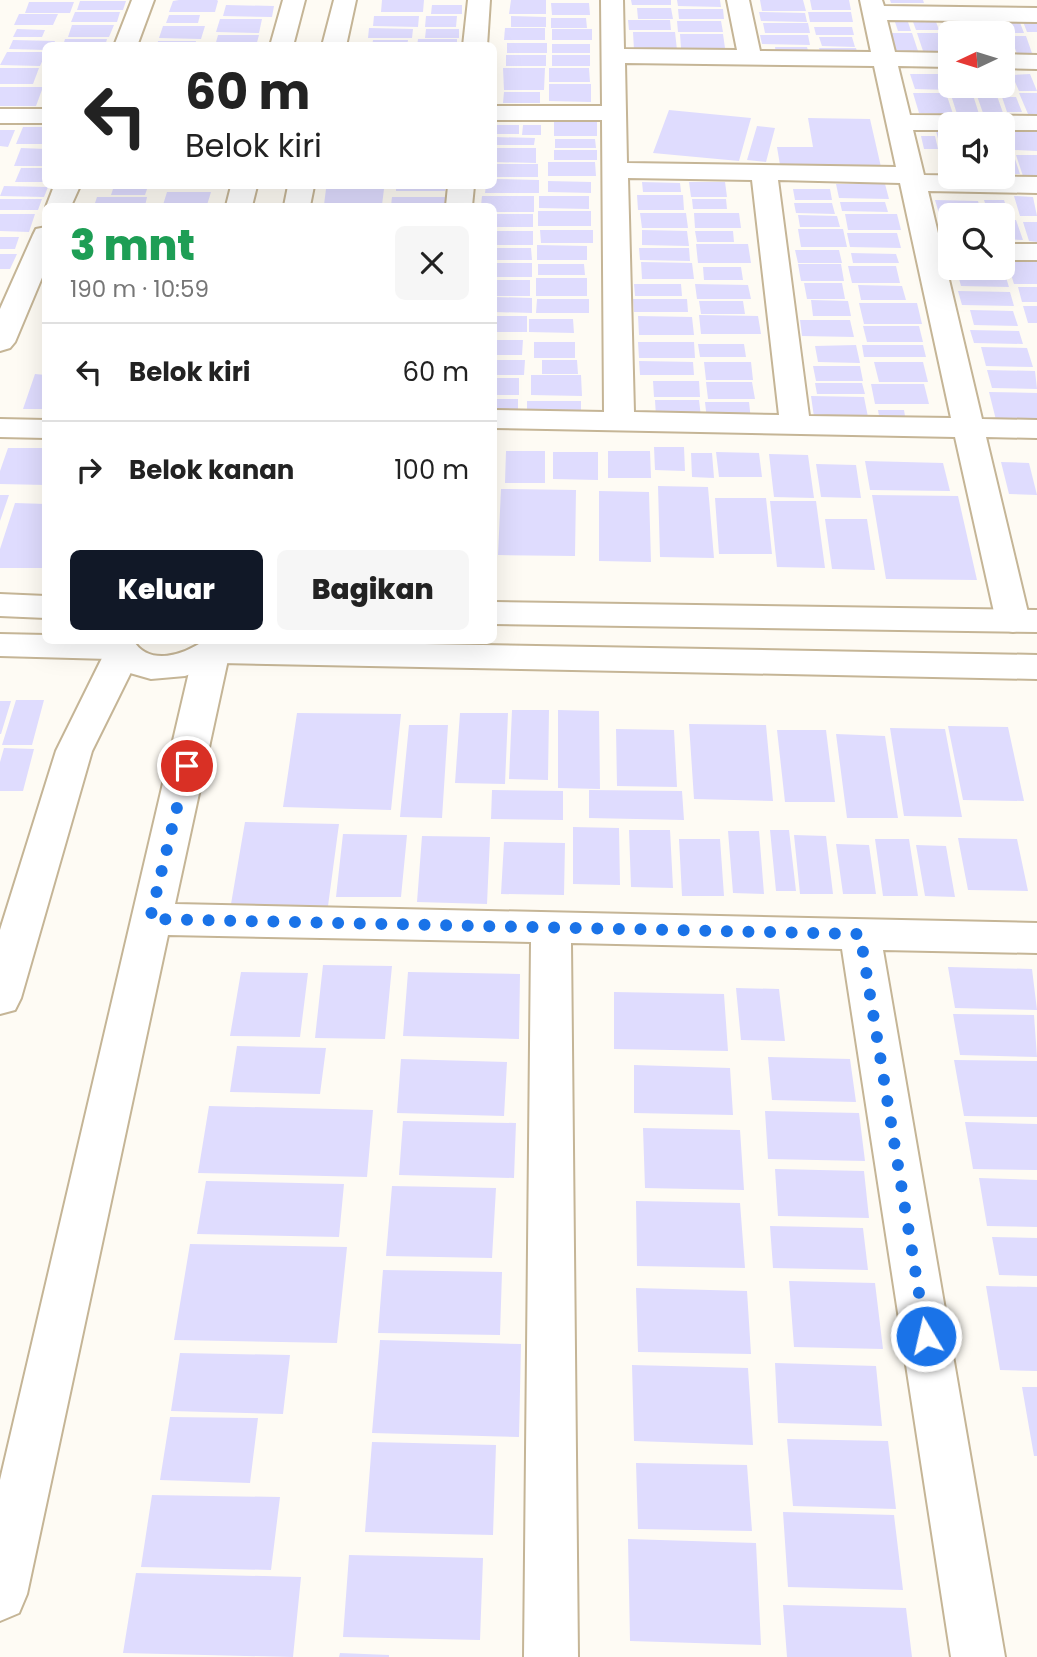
<!DOCTYPE html>
<html lang="id">
<meta charset="utf-8">
<style>
body{margin:0;font-family:Poppins,sans-serif;background:#f6f6f6;color:#222;height:100vh;display:flex;flex-direction:column;font-size:26px;white-space:nowrap}
*{box-sizing:border-box;margin:0}
p{font-size:23px;color:#767676}
.icon{flex:none;width:38px;height:38px;fill:none;stroke:currentColor;stroke-width:2;stroke-linecap:round;stroke-linejoin:round}
.map{position:relative;flex:1;overflow:hidden}
.drawer{position:absolute;left:42px;top:203px;width:455px;height:441px;display:flex;flex-direction:column;background:#fff;border-radius:10px;box-shadow:0 7px 28px #0002}
.drawer>*{flex:none}
.top-card{position:absolute;left:42px;top:42px;width:455px;height:147px;border-radius:10px;box-shadow:0 7px 28px #0002;background:#fff;color:#222;overflow:hidden}
.needle{width:46px;rotate:266deg}
.buttons{position:absolute;left:938px;top:21px;display:grid;gap:14px}
.buttons a{display:grid;place-items:center;width:77px;height:77px;border-radius:10px;background:#fff;box-shadow:0 7px 28px #0002;font-size:35px}
.pin{position:absolute;display:grid;place-items:center;width:60px;height:60px;color:#fff;margin:-30px;border:4px solid #fff;border-radius:50%;box-shadow:0 2px 7px #0007}
.me{position:absolute;width:77px;margin:-38px;rotate:351deg;stroke-linejoin:round;filter:drop-shadow(0 0 5px #0008)}
.turn{display:flex;align-items:center;gap:24px;height:147px;padding:0 28px;font-size:32px}
.turn .icon{width:91px;height:91px;stroke-width:2.5}
.turn b{display:block;font-size:49px;line-height:60px}
.round{display:grid;place-items:center;flex:none;width:74px;height:74px;border-radius:10px;background:#f6f6f6}
.headline{display:flex;align-items:center;justify-content:space-between;height:119px;padding:0 28px}
h1{font-size:42px;font-weight:800;line-height:52px;color:#1e9e55}
.button{display:flex;gap:14px;margin-top:auto;padding:14px 28px}
.button a{flex:1;height:80px;border-radius:10px;background:#111827;color:#fff;font-size:28px;font-weight:800;line-height:80px;text-align:center}
.button a+a{background:#f6f6f6;color:#222}
ul{padding:0;list-style:none}
li{display:flex;align-items:center;gap:21px;height:98px;padding:0 28px;border-top:2px solid #e0e0e0}
li div{flex:1}
li b{display:block;font-size:26px}
li em{font-style:normal}
.map>svg:first-child{display:block}
.building{fill:#dfdcfe}
.lines{fill:none;stroke-linecap:round;stroke-linejoin:round}
.minor-casing{stroke:#c5b596;stroke-width:4}
.tertiary-casing{stroke:#c5b596;stroke-width:4}
.minor{fill:#fff;fill-rule:evenodd}
.tertiary{fill:#fff;fill-rule:evenodd}
.route{stroke:#1a73e8;stroke-width:12;stroke-dasharray:0 21.6}
</style>
<div class="map">
<svg width="1037" height="1657" viewBox="0 0 1037 1657">
<rect width="100%" height="100%" fill="#fefbf4"/>
<path class="building" d="M179,0H217L218,1L215,12H169L173,1Z
M382,0H424L423,12H381Z
M511,0H546V14H509Z
M631,0H671V5H632Z
M677,0H720L721,7L678,6Z
M760,0H803L806,11H762Z
M810,0H849L851,10H812Z
M890,0H923L924,3H891Z
M80,1H126L123,10H77Z
M29,2H74L70,13H25Z
M551,3H589L590,15H552Z
M226,5L274,6L272,17L223,16Z
M432,5H462V14H431Z
M637,8H671L673,19H638Z
M678,9H723L724,19H679Z
M75,12H120L117,22H71Z
M759,12L805,13L807,22L761,21Z
M808,12H851L853,22H810Z
M19,14H58L53,25H14Z
M169,15H200L198,23H166Z
M374,16H419L418,27L373,26Z
M426,16H457L456,27H425Z
M511,16L546,17V27H511Z
M940,16H958L964,33L946,34Z
M551,18H586L587,28H551Z
M220,19H262L259,33L216,32Z
M894,19H907L911,31H898Z
M912,19H935L939,30H916Z
M1022,19H1037V32H1027Z
M628,20H670L671,30H629Z
M979,20H997L1003,33H984Z
M1002,20H1019L1024,33H1007Z
M677,21H721L723,32H678Z
M763,23H808L810,33H765Z
M72,25H114L109,37H68Z
M163,26H205L201,39L159,38Z
M814,27H852L854,35H816Z
M369,28L413,29L412,38H368Z
M505,28H545V40H504Z
M17,29L45,30L42,37H13Z
M426,29H459V38H425Z
M552,29H592V40H552Z
M633,32H675L677,50H634Z
M890,33H912L919,54L896,53Z
M917,33H941L947,54H924Z
M680,34H723L725,48H681Z
M218,35H259L256,46H215Z
M760,35H808L810,45L762,44Z
M1003,36H1006L1015,59H1003Z
M1010,36H1026L1033,56H1018Z
M819,37H852L855,47L822,46Z
M65,39H107L105,46H63Z
M418,39H457V46H417Z
M13,40L55,41L53,46H46V50L9,49Z
M373,40H408L407,46H372Z
M158,41H196L195,46H157Z
M507,43H547V53H507Z
M552,44H590V53H552Z
M775,47H807L809,54H776Z
M819,48H856L858,55H821Z
M7,52H46V53L40,66L0,65Z
M506,55H546V66H506Z
M552,55H590V66H552Z
M0,68H39L33,84H0Z
M503,68H545L544,90H504Z
M549,68H589L590,82H549Z
M1003,73H1008L1014,89L995,88L994,86H1003Z
M910,74H943L948,90L915,89Z
M1030,74L1037,91H1019L1012,75Z
M549,84H591V102L549,101Z
M0,87H43L36,106H0Z
M504,92H540V103H503Z
M913,93H946L953,114L919,113Z
M976,93H996L1003,113H983Z
M1019,93H1037V114H1028Z
M951,95H973L979,114H957Z
M1002,97H1016L1022,112H1007Z
M669,110L751,118L739,161L653,153Z
M808,118L870,119L881,167L780,165L777,147H813Z
M554,121H597V136H554Z
M496,125H519V134H495Z
M523,125H541V135H522Z
M757,126L775,128L766,162L747,160Z
M23,127H46V144H16Z
M0,130H15L8,147L0,146Z
M936,131H950V150H941Z
M1009,131L1037,132V151L1015,150Z
M921,136H935L938,149H924Z
M494,137L535,138L534,145H494Z
M555,139H595L596,148H555Z
M21,148L46,149V166H14Z
M494,148H536V163L494,162Z
M554,150H597V160H554Z
M1003,153H1013L1020,174H1003Z
M939,155H950V176H945Z
M1016,155H1037V179H1024Z
M548,162H595L596,176H548Z
M494,164H538V177H494Z
M21,168H46V182H15Z
M494,179L539,180V193H485L486,186H494Z
M548,181L591,182V193L548,192Z
M642,182L680,183L681,192H643Z
M689,182H725L727,197H691Z
M836,184H885L889,199L839,198Z
M4,186L48,187L44,197L0,196Z
M114,186H148L145,195H111Z
M396,186H445V191H396Z
M326,189H384L382,205H324Z
M793,189H830L832,200H795Z
M167,192H211L207,205H163Z
M637,195H683L684,210H638Z
M482,196H534V212H494V206H481Z
M539,196H589V209L539,208Z
M1014,196L1033,197L1037,216H1020Z
M97,197H147L145,206H94Z
M392,197H448V206H391Z
M0,199H42L38,210H0Z
M692,199H726L727,209H693Z
M935,200L978,201L982,215L954,214L950,215V224H942Z
M984,200H1004L1009,216L989,215Z
M840,202H885L888,212L842,211Z
M794,203H832L835,214L796,213Z
M538,211H591V226H538Z
M640,213H686L688,228H642Z
M694,213H739L741,228H695Z
M0,214H35L29,232L0,231Z
M494,214H533V227H494Z
M845,214H897L901,230H848Z
M798,215L837,216L840,227H800Z
M1003,220H1016L1023,240L1003,239Z
M1023,222H1037V242L1029,241Z
M798,229H843L847,247H801Z
M540,230H593V243H541Z
M642,230L687,231L689,246L642,245Z
M494,231H533V245H494Z
M695,231H733L734,242H697Z
M847,233H897L901,248L850,247Z
M0,237H19L15,249H0Z
M696,244H748L751,263H698Z
M537,245L587,246V260H537Z
M494,248H531L532,260H494Z
M639,248H689L690,261L640,260Z
M795,250H839L842,263H798Z
M851,253L896,254L899,263H853Z
M0,254H17L10,269H0Z
M641,262L692,263L694,279H642Z
M1007,262H1037V284H1014Z
M494,263H532V277H494Z
M538,264H584L585,275H538Z
M798,264H841L844,281H801Z
M848,266H896L900,283H852Z
M703,267H741L743,280H704Z
M956,268H1003L1009,287L961,286Z
M536,278H587V296H536Z
M494,280H530V296H494Z
M804,283H842L845,299H807Z
M634,284H681L682,296H635Z
M695,284L748,285L751,299H697Z
M858,285L902,286L906,300H861Z
M1018,287H1037V302H1022Z
M958,291L1010,292L1014,306L962,305Z
M494,297L532,298V313L494,312Z
M537,299H589V313H536Z
M633,299H687L688,312H634Z
M811,300L848,301L851,316H813Z
M699,301H743L745,314H701Z
M859,303H917L922,324H864Z
M1023,306H1037V323H1028Z
M970,310L1013,311L1018,326L974,325Z
M699,315L758,316L761,334H701Z
M494,316H527V332H494Z
M638,316L692,317L694,335H639Z
M529,319H573L574,333L529,332Z
M800,320H850L854,337L802,336Z
M863,326H919L923,342H867Z
M970,330L1019,331L1023,344L974,343Z
M494,340H523L522,355H494Z
M534,342H575V358H534Z
M638,342H694L695,358H639Z
M698,344H744L746,357H700Z
M856,345L860,363L818,362L815,346Z
M862,345H923L926,357H864Z
M981,347L1027,348L1033,367L986,366Z
M494,360H525L524,375H494Z
M542,360H577L578,374H542Z
M639,361L693,362L694,375H640Z
M704,362H751L753,380H706Z
M874,362H923L928,382H879Z
M813,366H860L863,381H816Z
M987,370L1035,371L1037,389L992,388Z
M35,374L46,375V409H23Z
M531,375H581L582,396L531,395Z
M494,378H519V395H494Z
M653,381H699L700,397H654Z
M706,382H752L755,399H708Z
M815,383H862L865,394H817Z
M871,384H924L929,404H875Z
M989,392L1037,393V421L996,420Z
M811,396L864,397L868,417H814Z
M494,399H518V414H494Z
M655,400H699L701,417H656Z
M527,401H581V416H527Z
M705,402H749L751,420H707Z
M878,410H904L906,422H880Z
M654,447H684L685,471L655,470Z
M8,448H46V485L0,484V471Z
M506,451H545V483H505Z
M608,451H650L651,478H608Z
M553,452H598V480L553,479Z
M716,452L759,453L762,477H719Z
M691,453H712L714,478L692,477Z
M769,454L808,455L814,498L774,497Z
M865,461L943,463L950,491L870,490Z
M1001,462L1029,463L1037,495L1009,494Z
M816,464L856,465L861,498L821,497Z
M658,486L708,487L714,558L660,557Z
M501,489L576,490L575,556L498,555Z
M599,491L649,492L651,562L599,561Z
M0,495H9L0,521Z
M872,495L958,496L977,580L886,579Z
M715,498H766L772,554H719Z
M770,501H816L825,568L777,567Z
M15,503L46,504V568H0V549Z
M825,519H867L875,570L832,569Z
M16,700H44L32,745H2Z
M0,701H11L1,734H0Z
M512,710H549L548,780L509,779Z
M558,710L599,711L600,789L558,788Z
M297,713L401,714L391,810L283,807Z
M460,713H508L505,784L455,783Z
M689,724L766,725L773,801L694,799Z
M409,725H448L442,818L400,817Z
M948,726L1008,727L1024,801L963,800Z
M890,728L945,729L962,817L904,816Z
M616,729L674,730L677,787L617,786Z
M777,730H826L835,802H785Z
M836,734L885,736L898,818H847Z
M4,748L34,749L23,791H0V762Z
M492,790L563,791V820L491,819Z
M589,790L682,791L684,820L589,818Z
M245,822L339,824L328,906L231,904Z
M573,827L619,828L620,885L573,884Z
M629,830H670L673,888L631,887Z
M770,830H789L796,891H776Z
M728,831H759L764,894L733,893Z
M343,834L407,835L401,897H336Z
M794,835L826,836L833,894H800Z
M422,836L490,837L487,904L417,902Z
M958,838L1017,839L1028,891L968,890Z
M679,839H720L724,896H682Z
M875,839H909L918,896H883Z
M504,842L565,843L564,895L501,894Z
M836,844L869,845L876,894H843Z
M916,845L946,846L955,897L925,896Z
M323,965L392,966L385,1039L315,1038Z
M948,967L1032,969L1037,1010L955,1008Z
M241,972L308,973L300,1037L230,1036Z
M408,972L520,974L519,1039L403,1036Z
M736,988L779,989L785,1041L741,1040Z
M614,992L724,994L728,1051L614,1049Z
M953,1014L1034,1015L1037,1057L960,1055Z
M237,1046L326,1048L320,1094L230,1092Z
M768,1057L850,1059L856,1102L772,1100Z
M401,1059L507,1062L504,1116L397,1113Z
M954,1060L1037,1061V1117L964,1116Z
M634,1065L730,1068L733,1115L634,1113Z
M209,1106L373,1110L367,1177L198,1173Z
M765,1111L859,1113L865,1161L768,1159Z
M403,1121L516,1123L514,1178L399,1175Z
M965,1122L1037,1124V1170L973,1169Z
M643,1128L740,1130L744,1190L645,1188Z
M775,1169L864,1171L869,1218L778,1216Z
M979,1178L1037,1180V1227L987,1226Z
M206,1181L344,1184L339,1237L197,1234Z
M392,1186L496,1188L492,1258L386,1256Z
M636,1201L740,1203L745,1268L637,1266Z
M770,1226L863,1228L868,1270L773,1268Z
M992,1237L1037,1238V1276L999,1275Z
M190,1244L347,1247L337,1343L174,1340Z
M383,1270L502,1272L500,1335L378,1333Z
M789,1281L875,1283L883,1349L794,1347Z
M986,1286L1037,1287V1371L1000,1370Z
M636,1288L747,1291L751,1354L638,1352Z
M380,1340L521,1344L519,1437L372,1433Z
M180,1353L290,1355L283,1414L171,1411Z
M775,1363L876,1366L882,1426L778,1423Z
M632,1365L748,1368L753,1445L634,1441Z
M1022,1387H1037V1456H1034Z
M170,1417L258,1418L250,1483L160,1480Z
M787,1439L888,1441L896,1509L793,1506Z
M372,1442L496,1445L493,1535L365,1532Z
M636,1463L747,1465L752,1531L638,1529Z
M152,1495L280,1497L271,1570L141,1567Z
M783,1512L894,1515L903,1590L788,1587Z
M628,1539L756,1543L761,1645L630,1641Z
M349,1555L483,1558L480,1640L343,1637Z
M136,1573L301,1577L293,1657L123,1653Z
M783,1605L906,1608L912,1657H787Z
M340,1653L389,1655V1657H339Z"/>
<g class="lines">
<defs>
<path id="minor" d="M132,0H154L137,46H114Z
M283,0H305L293,46H270Z
M334,0H356L346,46H322Z
M468,0H490L487,46H463Z
M601,0H623L624,49L737,50L727,0H749L760,51L871,52L860,0H882L884,6L1037,8V22L887,20L895,52L950,53V67L898,66L910,115L1037,116V130H1003V124H950V130H913L924,175L1037,177V193L928,191L982,419L1037,420V438L986,437L1030,621L1025,629L1013,632L1001,629L996,621L955,437L494,428V410L604,412L602,120H494V106H602ZM625,63L874,66L896,167L627,163ZM628,178L752,180L779,415L634,412ZM778,180L900,183L951,418L809,416Z
M1003,54L1037,55V69L1003,68Z
M0,109H46V123H0Z
M54,186H80L71,206L46,207Z
M231,186H257L252,206H226Z
M288,186H314L310,206H284Z
M448,186H474L472,206H446Z
M46,227V268L15,342L10,348L0,351V309L33,235L36,229Z
M1003,244H1037V260H1003Z
M0,419L46,420V438L0,437Z
M122,642L134,646L140,654L92,751L21,998L15,1010L0,1014V930L56,751L104,654L110,646Z
M211,643L223,647L229,655L175,904L1037,923V953L883,950L1005,1657H951L842,949L571,943L578,1657H524L531,942L168,935L27,1594L19,1613L0,1621V1480L193,655L199,647Z"/>
<path id="tertiary" d="M0,594L46,596V618L0,616Z
M494,602L1037,610V632L494,624Z
M0,634L46,635V640H133C149,667 184,655 205,640L1037,655V679L221,663L185,676L151,679L123,671L109,659L0,656Z"/>
</defs>
<use href="#minor" class="minor-casing"/>
<use href="#tertiary" class="tertiary-casing"/>
<use href="#minor" class="minor"/>
<use href="#tertiary" class="tertiary"/>
</g>
<g class="lines">
<path class="route" d="M187,766L150,919L860,934L926,1336"/>
</g>
</svg>
<div class="buttons">
<a><svg class="needle" viewBox="-14 -14 28 28"><path d="M0-13l5 13h-10z" fill="#e53935"/><path d="M0 13l5-13h-10z" fill="#767676"/></svg></a>
<a><svg class="icon" aria-label="sound" viewBox="0 0 24 24"><path d="M4 9h4l5-4v14l-5-4H4zM17 9q2 3 0 6"/></svg></a>
<a><svg class="icon" aria-label="search" viewBox="0 0 24 24"><circle cx="10" cy="10" r="6"/><path d="M15 15l6 6"/></svg></a>
</div>
<div class="pin" style="left:187px;top:766px;background:#d93025"><svg class="icon" aria-label="arrive" viewBox="0 0 24 24"><path d="M6 21V4h12l-3 4 3 4H6"/></svg></div>
<svg class="me" style="left:926px;top:1336px" viewBox="-20 -20 40 40"><circle r="17" fill="#1a73e8" stroke="#fff" stroke-width="3"/><path d="M0-11L8 9 0 5-8 9z" fill="#fff"/></svg>
<div class="top-card">
<div class="turn"><svg class="icon" aria-label="left" viewBox="0 0 24 24"><path d="M17 20v-9H6M10 6l-5 5 5 5"/></svg><div><b>60 m</b>Belok kiri</div></div>
</div>
<section class="drawer">
<div class="headline"><div><h1>3 mnt</h1><p>190 m · 10:59</p></div><a class="round"><svg class="icon" aria-label="close" viewBox="0 0 24 24"><path d="M6 6l12 12M18 6L6 18"/></svg></a></div>
<ul>
<li><svg class="icon" aria-label="left" viewBox="0 0 24 24"><path d="M17 20v-9H6M10 6l-5 5 5 5"/></svg><div><b>Belok kiri</b></div><em>60 m</em></li>
<li><svg class="icon" aria-label="right" viewBox="0 0 24 24"><path d="M7 20v-9h11M14 6l5 5-5 5"/></svg><div><b>Belok kanan</b></div><em>100 m</em></li>
</ul>
<div class="button"><a>Keluar</a><a>Bagikan</a></div>
</section>
</div>
